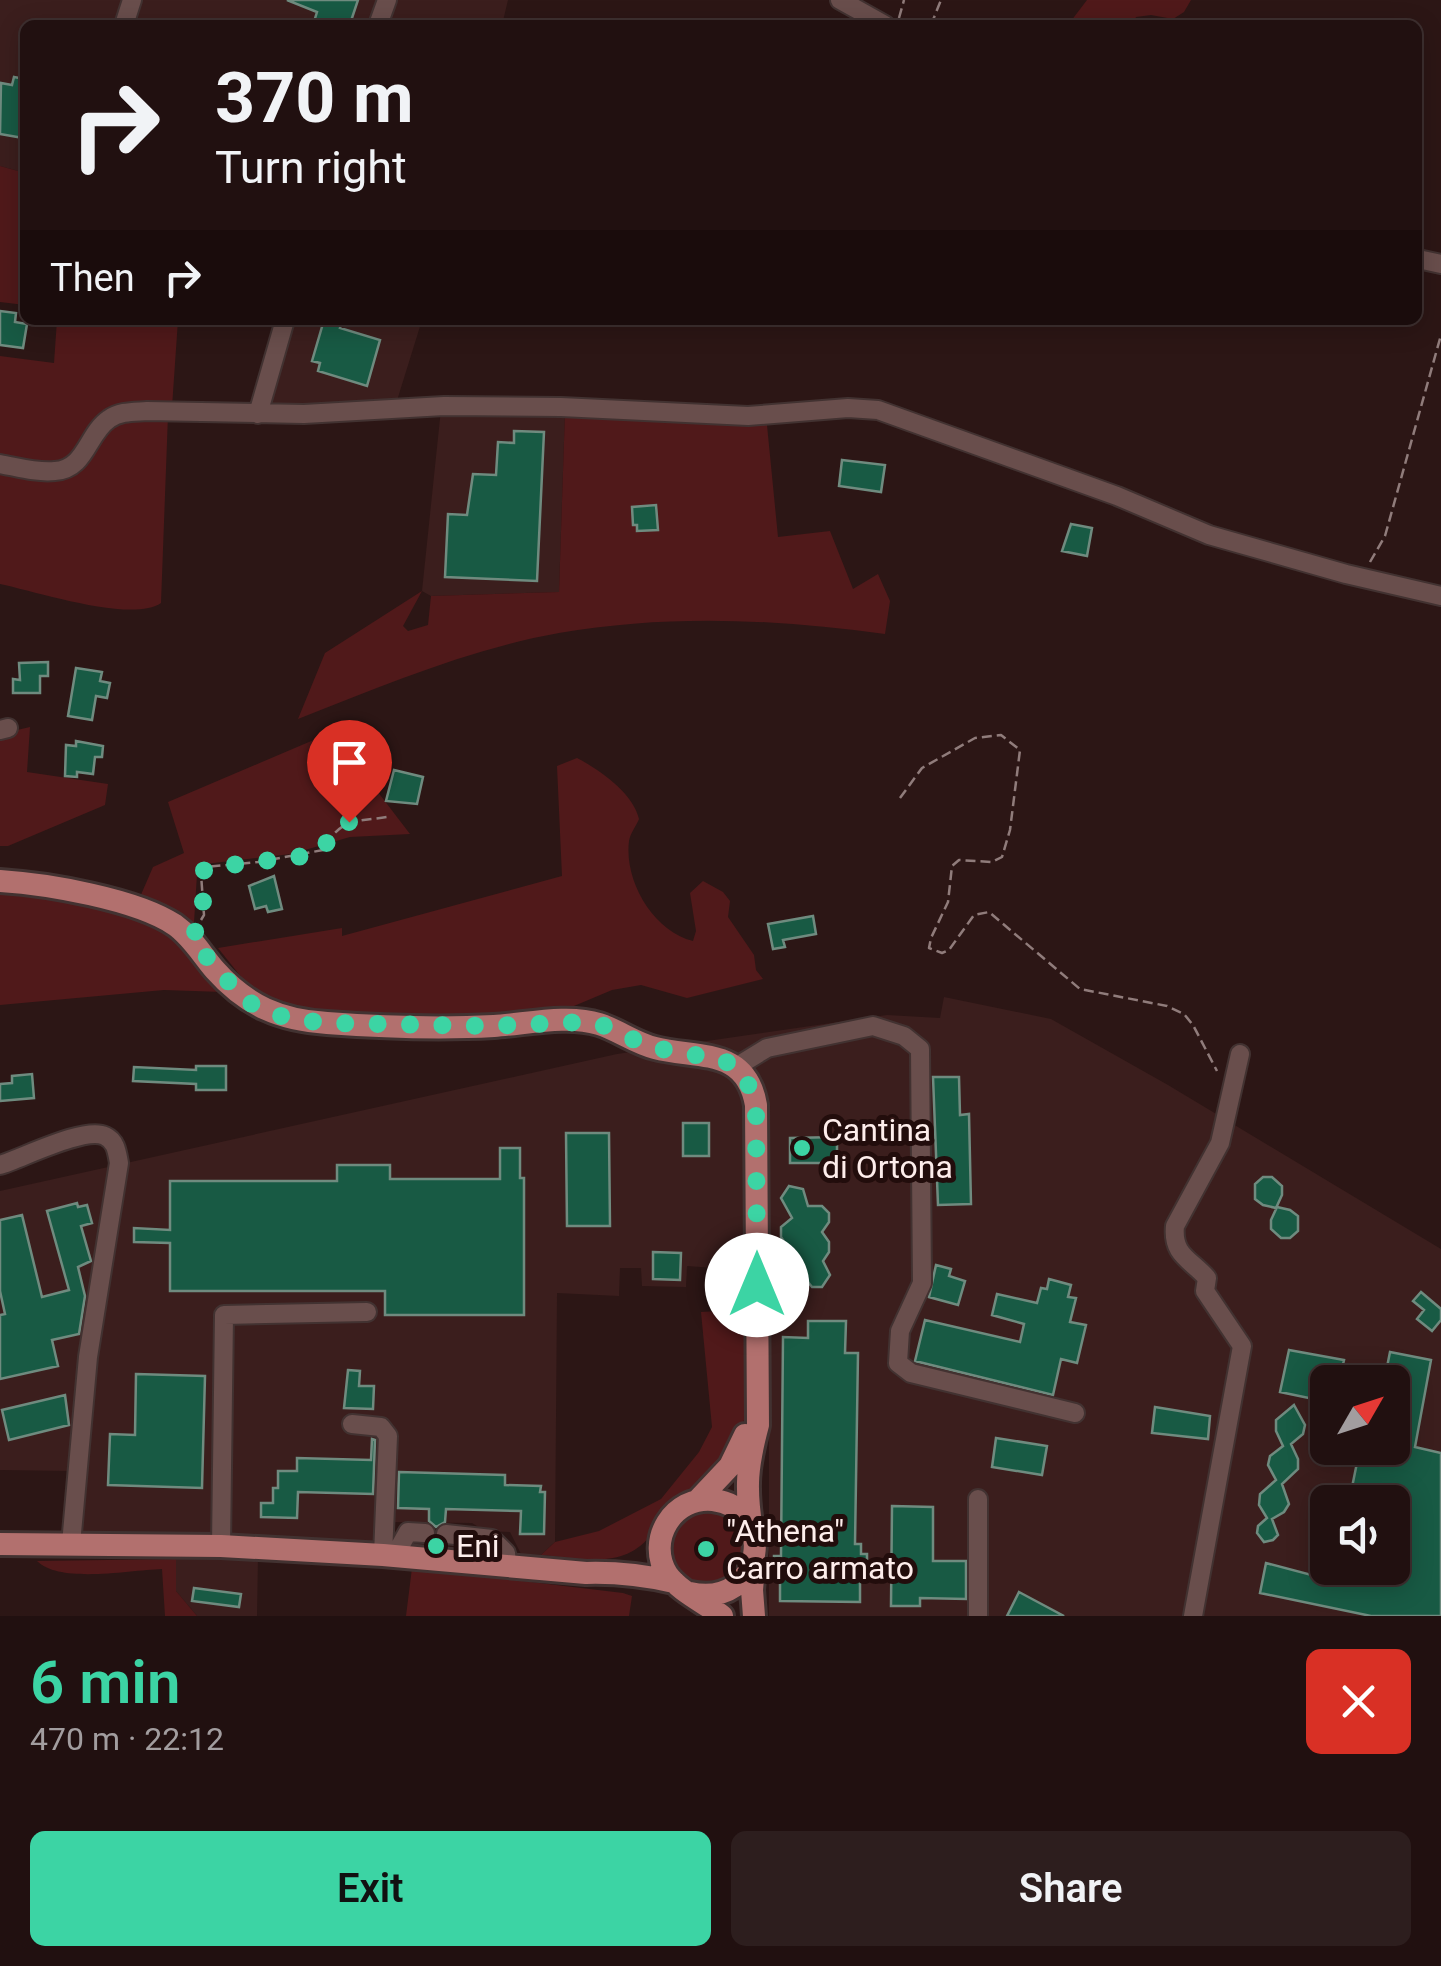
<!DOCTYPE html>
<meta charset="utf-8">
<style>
body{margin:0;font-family:Roboto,sans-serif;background:#2d1e1e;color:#f1f3f6;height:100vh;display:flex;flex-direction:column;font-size:38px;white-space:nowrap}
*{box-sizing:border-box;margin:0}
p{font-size:32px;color:#a29d9f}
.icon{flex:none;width:55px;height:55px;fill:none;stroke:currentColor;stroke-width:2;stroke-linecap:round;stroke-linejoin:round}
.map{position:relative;height:1616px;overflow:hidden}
.details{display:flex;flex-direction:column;background:#211010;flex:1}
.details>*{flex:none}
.banner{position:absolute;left:20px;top:20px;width:1402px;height:305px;border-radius:15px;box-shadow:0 5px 25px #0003,0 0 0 2px #3e3030;background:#211010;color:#f1f3f6;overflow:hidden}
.needle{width:65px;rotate:51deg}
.fabs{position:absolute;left:1310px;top:1365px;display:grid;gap:20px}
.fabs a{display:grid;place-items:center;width:100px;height:100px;border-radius:15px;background:#211010;box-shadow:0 5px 25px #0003,0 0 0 2px #3e3030;font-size:50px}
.pin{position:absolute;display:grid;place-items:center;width:85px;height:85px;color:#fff;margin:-102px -42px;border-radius:50% 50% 50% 0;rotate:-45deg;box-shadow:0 0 10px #0007}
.pin .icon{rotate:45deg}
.me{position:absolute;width:110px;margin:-55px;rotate:0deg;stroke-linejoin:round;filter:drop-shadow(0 0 8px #0008)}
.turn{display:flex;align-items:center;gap:35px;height:210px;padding:0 30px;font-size:45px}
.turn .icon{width:130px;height:130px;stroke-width:2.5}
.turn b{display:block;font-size:70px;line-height:85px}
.then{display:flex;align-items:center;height:95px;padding:0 30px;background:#0003;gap:20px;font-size:38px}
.round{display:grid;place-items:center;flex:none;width:105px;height:105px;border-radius:15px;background:#2d1e1e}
.head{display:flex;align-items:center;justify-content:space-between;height:170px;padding:0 30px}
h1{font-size:60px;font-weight:600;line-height:75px;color:#3cd4a4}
.cta{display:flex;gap:20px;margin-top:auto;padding:20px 30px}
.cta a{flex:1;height:115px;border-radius:15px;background:#3cd4a4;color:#111;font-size:40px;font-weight:600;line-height:115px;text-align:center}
.cta a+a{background:#2d1e1e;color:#f1f3f6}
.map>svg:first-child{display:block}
.built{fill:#3b1e1d;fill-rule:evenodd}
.green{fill:#50191a}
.building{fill:#185a44;stroke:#6f8b7f;stroke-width:2.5}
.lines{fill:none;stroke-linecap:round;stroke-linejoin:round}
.minor-casing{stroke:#423231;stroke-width:22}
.major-casing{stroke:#423231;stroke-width:28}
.path{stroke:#907c7b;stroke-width:2.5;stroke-dasharray:10 5;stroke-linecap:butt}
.minor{stroke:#694e4c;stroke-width:18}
.major{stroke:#b2706e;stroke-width:22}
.route{stroke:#3cd4a4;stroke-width:18;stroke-dasharray:0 32.4}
.poi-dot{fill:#3cd4a4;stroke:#220d0c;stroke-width:4}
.labels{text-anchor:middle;stroke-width:10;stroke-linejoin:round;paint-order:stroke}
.poi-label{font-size:32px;fill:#fdedeb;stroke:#220d0c;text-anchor:start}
</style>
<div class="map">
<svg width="1441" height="1616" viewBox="0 0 1441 1616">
<rect width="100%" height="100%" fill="#2c1615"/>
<path class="built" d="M0,0H508L502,25H25V173L0,166Z
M279,320H422L395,407H255Z
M441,409L565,412L559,592L431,596L422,591Z
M944,997L1051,1019L1168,1085L1441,1249V1616H769V1272L687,1266L686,1287L642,1286L641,1268H620L619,1296L557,1293L555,1542L541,1555L521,1554L510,1532L485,1531L472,1523L388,1522L389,1547L65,1532L71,1471L0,1470V1191L617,1054L887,1015L940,1018ZM1328,1382H1392V1448H1328ZM1328,1502H1392V1568H1328Z
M176,1553L258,1557L257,1616H197L176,1591Z"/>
<path class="green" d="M1087,0H1191L1184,12L1173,19L1151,15L1136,17L1132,25H1068Z
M0,166L25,173V305L0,302Z
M57,320H178L172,407L116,412L68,465L0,460V356L54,363Z
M565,412L766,415L778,537L830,531L853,589L878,574L890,601L885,634C776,619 668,614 559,633C469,649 382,686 298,719L325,653L422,591L403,626L408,631L428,625L431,596L559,592Z
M168,415L161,603C132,623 38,592 0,584V472L65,480L117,421Z
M30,727L27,772L108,784L105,805L8,846H0V734Z
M368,730L381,743L384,756L376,764L357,773L374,787L410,834L350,837L291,854L205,864L197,874L194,923L160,903L140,897L153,867L184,853L168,802L316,739L328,749L339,736Z
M577,758C600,770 633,793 639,819C636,826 630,834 629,841C624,881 653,931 693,941L696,931L690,893L703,881L723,892L730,901L728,917L754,955L756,970L763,979L687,998L641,985L612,990L574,1006L460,1018L380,1020L276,1008L246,983L218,948L342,928V936L562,876L557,766Z
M0,892C45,894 139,913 176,938C193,951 208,976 223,992L164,990L0,1005Z
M752,1309C749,1376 760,1438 701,1484C691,1492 678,1494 668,1504C659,1513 657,1527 649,1537C623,1570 577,1558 541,1555L555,1542L599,1531L661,1499L699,1452L712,1427L701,1312Z
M670 1548a37 37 0 1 1 74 0a37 37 0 1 1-74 0Z
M176,1559V1591L197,1616H165L162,1569C130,1570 60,1584 37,1561Z
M412,1568L623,1593L632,1596L629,1616H406Z"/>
<path class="building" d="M287,0H358L350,24L340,20L338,25H313L317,12Z
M14,77L25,79L23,138L0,134L1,83L12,85Z
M0,311L16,313L15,322L27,324L23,348L0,345Z
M324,320H343L340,328L380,340L367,386L318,371L320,363L312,361Z
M514,431L544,432L537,581L445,577L448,514L467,515L473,474L496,475L498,442L514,443Z
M842,460L885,465L881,492L839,486Z
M656,505L658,530L637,531V525H633L632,507Z
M1071,524L1092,528L1087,556L1062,551Z
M48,662V676H40V693H13V679L20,680L19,663Z
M76,668L102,672L100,681L110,683L107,698L96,696L92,720L68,716Z
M76,741L103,746L102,757H95L93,774L77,772V777L65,776L66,745L76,746Z
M394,770L423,777L417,804L386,801Z
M274,876L282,909L268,912L266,906L255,909L249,886Z
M813,916L816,934L783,940L785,947L773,949L768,924Z
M196,1066H226V1090H196V1084L133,1081L134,1067L196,1070Z
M32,1074L34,1098L0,1101V1084L12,1083V1076Z
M933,1077H959L960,1115L969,1114L971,1204L938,1205Z
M683,1123H709V1156H683Z
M566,1133H609L610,1226H567Z
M837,1137V1163H790V1138Z
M500,1148H520V1178H524V1315H385V1291H170V1243L134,1242V1228L170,1230V1181H337V1165H390V1179H500Z
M1263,1177H1272L1282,1186V1195L1276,1208L1263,1205L1255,1199V1184Z
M789,1186L803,1189L808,1206H822L829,1213V1222L822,1232L829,1242V1252L823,1261L830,1275L822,1287H812L800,1272L787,1273L780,1266V1256L787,1246L781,1237V1227L792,1218L781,1198Z
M77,1203L78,1207L87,1205L92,1223L81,1226L91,1261L78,1267L85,1296L79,1334L52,1340L58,1366L0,1379V1315L5,1314L0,1291V1220L22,1215L42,1297L69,1290L47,1211Z
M1277,1207L1290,1210L1298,1216V1231L1290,1238H1281L1271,1229V1220Z
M653,1252L681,1253L680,1280L653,1279Z
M936,1265L951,1269L949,1276L965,1281L958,1305L929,1297Z
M1049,1279L1071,1285L1068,1297L1076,1298L1070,1322L1086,1325L1077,1363L1061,1359L1053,1395L915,1361L925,1320L1020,1342L1024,1324L992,1315L997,1294L1037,1303L1041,1288L1047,1289Z
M1421,1292L1441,1309V1320L1432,1331L1417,1319L1424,1310L1413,1301Z
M808,1321H846L845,1353H858L855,1544H861V1554H867V1570H860V1602L780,1601V1571H774V1556H781L783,1337L808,1338Z
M1289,1350L1344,1360L1339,1382H1328V1402L1280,1392Z
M1390,1352L1431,1360L1415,1447L1441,1453V1616H1371L1260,1593L1266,1563L1334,1581L1336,1568H1392V1502H1349L1360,1448H1392V1382H1384Z
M348,1370L360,1371L359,1386H374L373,1409L344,1408Z
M136,1374L205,1376L202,1488L108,1485L110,1434L135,1435Z
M65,1395L69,1425L9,1440L2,1410Z
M1294,1405L1305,1425L1303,1434L1291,1444L1298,1459V1469L1282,1484L1289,1504L1284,1512L1272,1519L1278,1535L1273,1540L1264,1542L1257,1533L1258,1526L1267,1518L1259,1505L1260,1494L1276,1480L1268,1465L1270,1456L1283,1446L1276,1431V1420Z
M1155,1407L1210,1416L1208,1439L1152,1433Z
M996,1438L1047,1446L1042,1475L992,1467Z
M372,1439L375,1440L373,1494L298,1492L297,1518L261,1517V1503H273V1488H278V1471H297V1458L371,1460Z
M399,1472L505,1475V1485L541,1486L540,1492H545L544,1534H520L521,1511L446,1509L445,1522L436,1527L429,1521V1509L398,1508Z
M892,1506L933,1507V1561H966V1599L920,1598V1606H891Z
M194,1588L241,1594L239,1607L192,1601Z
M1019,1592L1064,1616H1007Z"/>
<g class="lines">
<defs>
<path id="minor" d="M840,0L885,25
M124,25L132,0
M378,25L387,0
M1418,259L1441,264
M258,414L285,320
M0,464C17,467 37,473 55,471C86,469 87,434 109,419C120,411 134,412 147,411L304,414L444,406L561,407L748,416L848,408L878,410L1117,496L1209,535L1346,574L1441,596
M0,730L8,728
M736,1067L767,1048L873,1026L904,1036L920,1049L922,1283L900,1331L898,1363L911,1373L1075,1413
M0,1165C23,1158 85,1126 105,1136C116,1141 117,1152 119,1163L88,1357L71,1544
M352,1424L381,1427L388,1436L383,1555
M446,1534L492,1539L506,1553L507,1566
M221,1546L224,1315L367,1312
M398,1557L399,1548L408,1532L425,1533
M978,1616V1499
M1193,1616L1242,1346L1205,1291L1207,1278C1190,1259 1172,1255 1175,1226L1220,1143L1240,1054"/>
<path id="major" d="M0,881C47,884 136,899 175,925C192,937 202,955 215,970C247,1006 280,1020 327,1023C382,1027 439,1029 494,1026C526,1024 568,1014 599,1024C618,1030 635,1043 655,1048C698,1059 746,1047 756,1105L758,1425C747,1466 745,1488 752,1530
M698,1500L730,1466L745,1435
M0,1544L221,1546L383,1555L586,1573C618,1572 643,1575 674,1582
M754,1565L752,1590L754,1616
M690,1593C766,1609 777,1507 713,1500C673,1496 646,1540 667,1574C679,1591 705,1603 722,1616"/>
</defs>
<use href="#minor" class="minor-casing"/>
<use href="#major" class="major-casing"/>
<path class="path" d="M899,18L904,0
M931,25L941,0
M1370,562L1385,536L1441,335
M900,798L922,768L975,738L1001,735L1020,750L1010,830L1002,857L992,862L959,860L952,866L948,902L931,938L929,948L942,953L949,950L974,915L989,912L1080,989L1167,1006L1184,1014L1193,1025L1217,1071
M201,920L204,915L201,874L206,867L258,862L323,850C341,818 353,822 387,817"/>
<use href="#minor" class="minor"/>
<use href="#major" class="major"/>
</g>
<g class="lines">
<path class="route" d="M349,822L333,830L323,850L304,856L206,868L201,874L204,916L191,939L243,998L258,1008L290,1019L327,1023L489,1026L583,1022L600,1024L650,1047L724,1060L745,1076L756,1106L757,1285"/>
</g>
<g class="poi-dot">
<circle cx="802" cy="1148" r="10"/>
<circle cx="436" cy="1546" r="10"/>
<circle cx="706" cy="1549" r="10"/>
</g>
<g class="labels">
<g class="poi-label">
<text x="822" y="1141">Cantina<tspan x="822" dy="37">di Ortona</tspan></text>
<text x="726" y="1542">"Athena"<tspan x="726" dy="37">Carro armato</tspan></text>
<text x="456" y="1557">Eni</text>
</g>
</g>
</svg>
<div class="fabs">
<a><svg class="needle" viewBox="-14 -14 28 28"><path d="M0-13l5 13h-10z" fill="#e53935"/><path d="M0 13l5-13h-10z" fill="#a29d9f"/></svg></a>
<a><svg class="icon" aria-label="sound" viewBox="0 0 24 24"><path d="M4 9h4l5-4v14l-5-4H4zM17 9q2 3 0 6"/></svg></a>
</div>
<div class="pin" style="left:349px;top:822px;background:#d93025"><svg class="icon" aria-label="arrive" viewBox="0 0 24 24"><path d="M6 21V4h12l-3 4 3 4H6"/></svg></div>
<svg class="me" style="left:757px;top:1285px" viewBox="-20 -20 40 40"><circle r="19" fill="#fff"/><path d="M0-13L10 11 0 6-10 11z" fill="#3cd4a4"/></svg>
<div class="banner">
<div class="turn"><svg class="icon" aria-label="right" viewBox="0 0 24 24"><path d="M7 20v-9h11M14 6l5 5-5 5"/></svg><div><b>370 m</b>Turn right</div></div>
<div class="then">Then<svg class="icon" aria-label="right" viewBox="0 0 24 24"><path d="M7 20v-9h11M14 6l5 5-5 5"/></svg></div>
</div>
</div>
<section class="details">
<div class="head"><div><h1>6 min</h1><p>470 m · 22:12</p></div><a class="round" style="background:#d93025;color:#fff"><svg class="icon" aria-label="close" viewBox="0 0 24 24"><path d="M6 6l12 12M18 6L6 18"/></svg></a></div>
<div class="cta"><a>Exit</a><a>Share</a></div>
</section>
